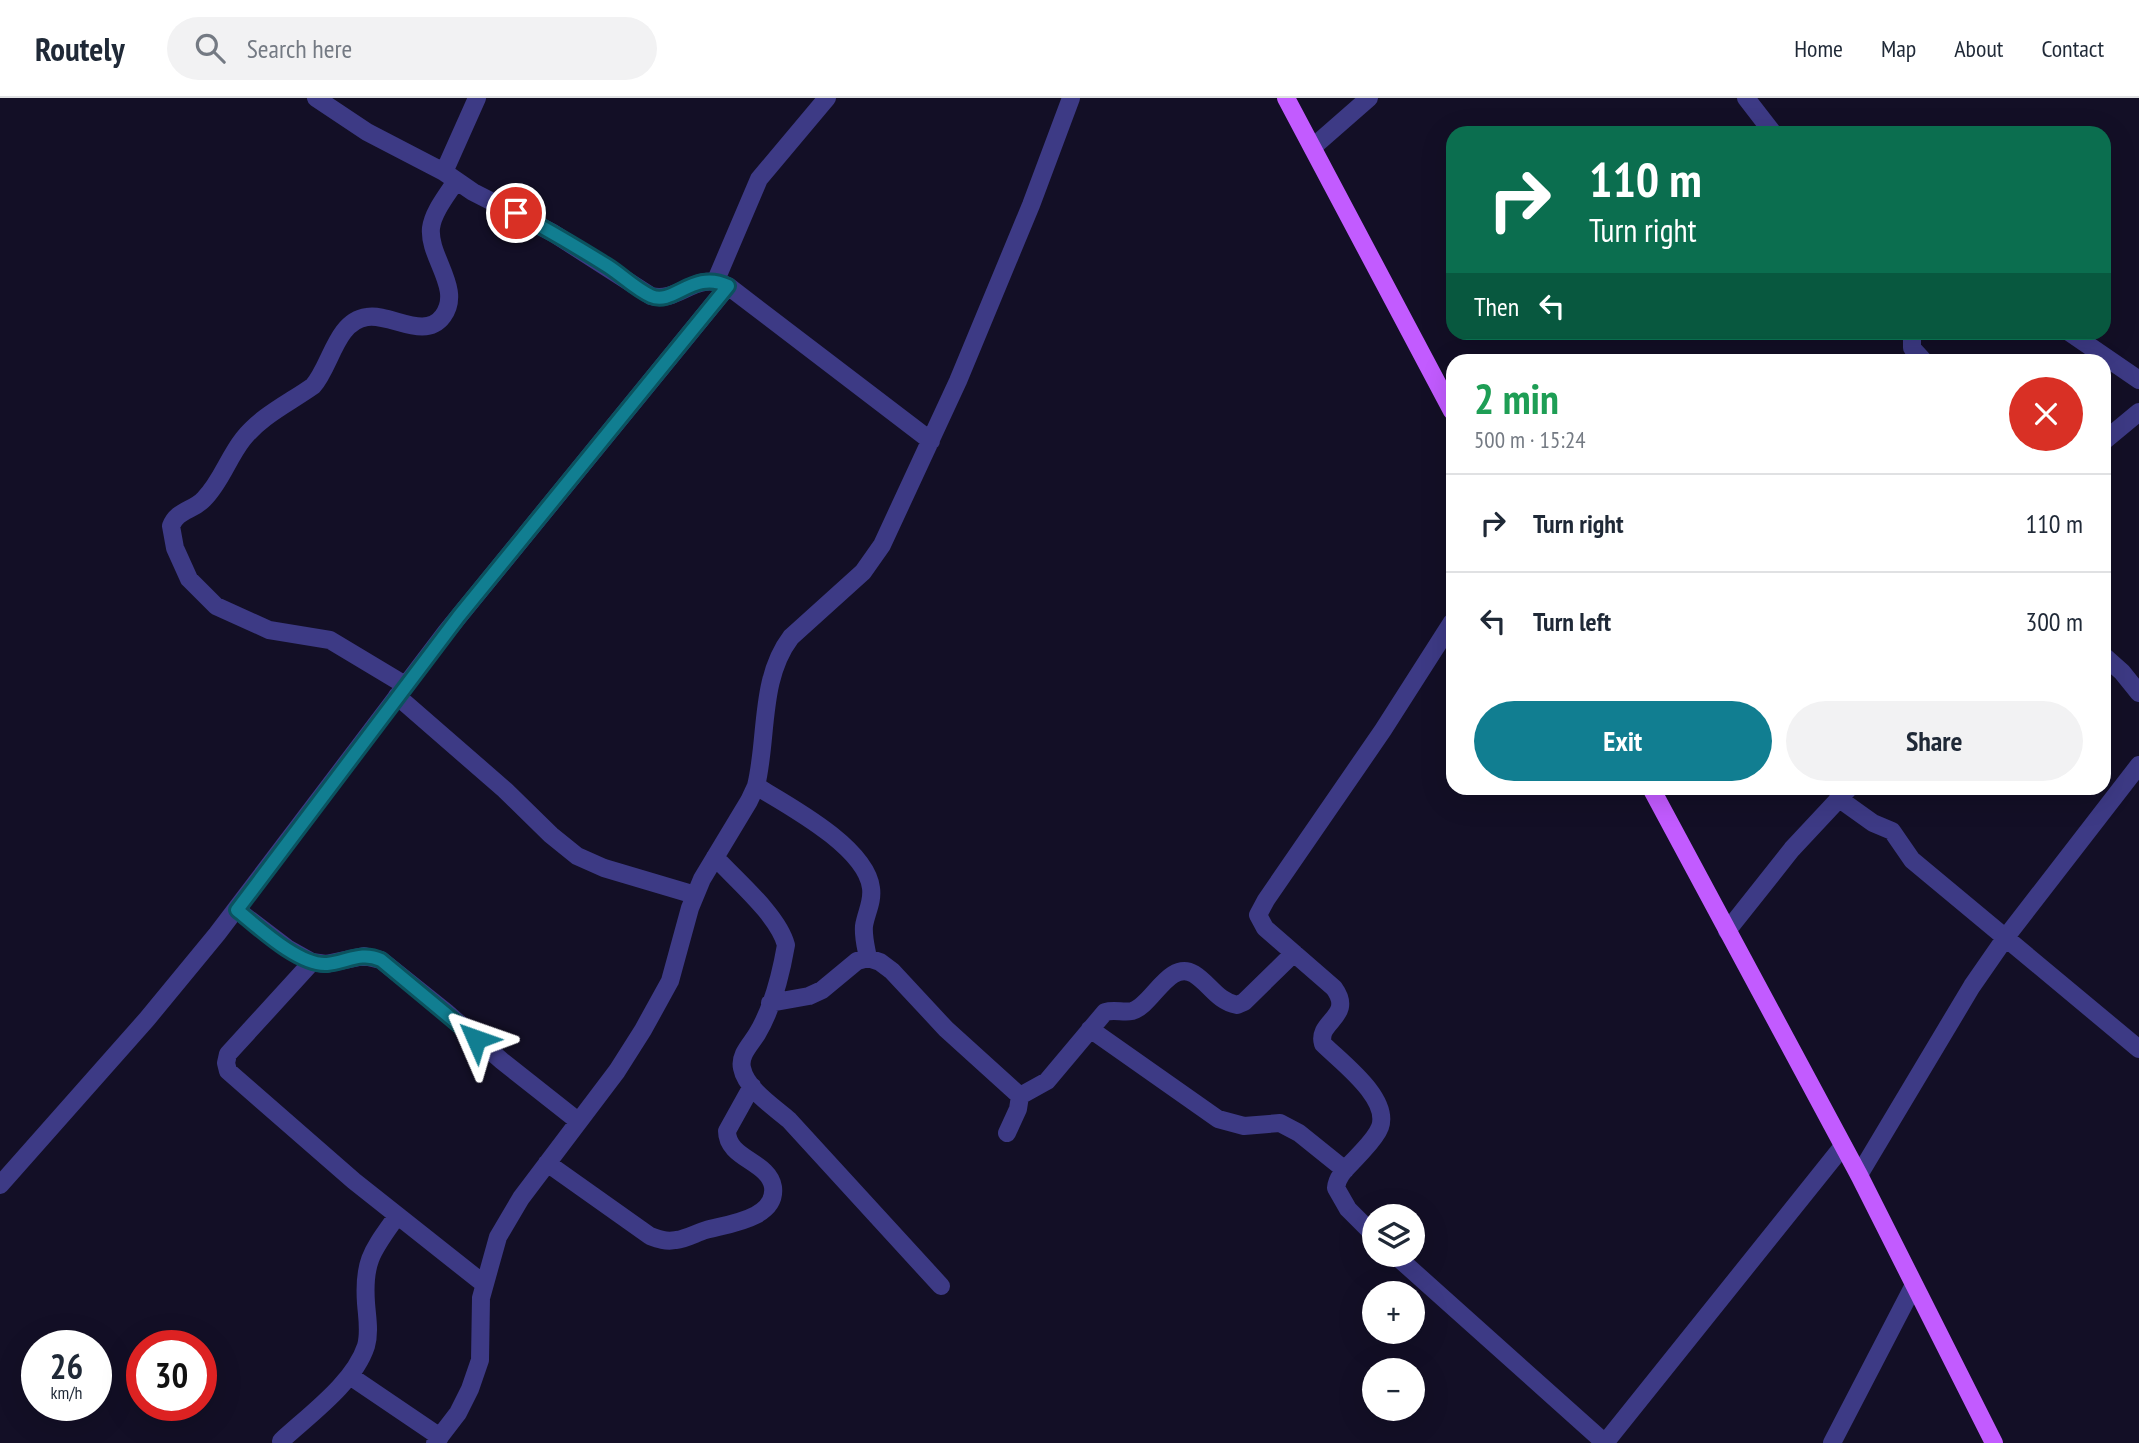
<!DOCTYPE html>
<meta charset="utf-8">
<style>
body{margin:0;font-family:"PT Sans Narrow",sans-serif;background:#f2f2f3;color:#1f2937;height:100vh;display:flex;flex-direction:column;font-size:26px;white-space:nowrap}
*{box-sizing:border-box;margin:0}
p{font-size:23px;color:#747a83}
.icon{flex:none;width:38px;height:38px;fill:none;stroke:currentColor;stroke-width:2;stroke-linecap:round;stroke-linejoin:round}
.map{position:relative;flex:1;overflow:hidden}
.side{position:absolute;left:1446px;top:256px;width:665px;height:441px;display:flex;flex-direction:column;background:#fff;border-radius:21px;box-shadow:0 7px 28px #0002}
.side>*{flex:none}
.banner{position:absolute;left:1446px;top:28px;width:665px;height:214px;border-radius:21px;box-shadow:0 7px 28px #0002;background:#0b6e4f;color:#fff;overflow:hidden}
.controls{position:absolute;left:1362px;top:1106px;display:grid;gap:14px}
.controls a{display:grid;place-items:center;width:63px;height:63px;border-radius:50%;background:#fff;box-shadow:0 7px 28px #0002;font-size:35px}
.speed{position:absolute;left:21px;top:1232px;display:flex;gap:14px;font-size:35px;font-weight:700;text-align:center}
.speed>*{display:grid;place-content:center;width:91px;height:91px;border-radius:50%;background:#fff;box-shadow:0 7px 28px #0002;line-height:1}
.speed small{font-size:18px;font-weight:400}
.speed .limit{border:10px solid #d22;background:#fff;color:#111}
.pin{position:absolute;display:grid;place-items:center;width:60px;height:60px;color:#fff;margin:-30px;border:4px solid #fff;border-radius:50%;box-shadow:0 2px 7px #0007}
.me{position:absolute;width:77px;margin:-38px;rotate:313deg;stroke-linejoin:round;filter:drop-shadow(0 0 5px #0008)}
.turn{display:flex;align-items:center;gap:24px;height:147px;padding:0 28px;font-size:32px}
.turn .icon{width:91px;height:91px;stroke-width:2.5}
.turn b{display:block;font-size:49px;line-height:60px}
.then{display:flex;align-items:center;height:66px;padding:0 28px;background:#0003;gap:14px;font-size:26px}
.round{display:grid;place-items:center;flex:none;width:74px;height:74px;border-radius:37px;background:#f2f2f3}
.head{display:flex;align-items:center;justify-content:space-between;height:119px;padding:0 28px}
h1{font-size:42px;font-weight:800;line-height:52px;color:#1e9e55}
.primary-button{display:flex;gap:14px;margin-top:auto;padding:14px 28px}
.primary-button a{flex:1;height:80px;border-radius:42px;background:#117e91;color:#fff;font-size:28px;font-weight:800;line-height:80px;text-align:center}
.primary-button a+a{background:#f2f2f3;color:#1f2937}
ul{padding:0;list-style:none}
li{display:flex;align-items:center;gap:21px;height:98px;padding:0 28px;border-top:2px solid #e0e1e3}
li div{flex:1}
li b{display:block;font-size:26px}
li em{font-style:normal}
header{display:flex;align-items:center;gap:42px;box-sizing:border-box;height:98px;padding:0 35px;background:#fff;border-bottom:2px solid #e0e1e3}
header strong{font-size:33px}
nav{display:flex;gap:38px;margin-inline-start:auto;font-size:24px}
.search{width:490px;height:63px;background:#f2f2f3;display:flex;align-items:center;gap:18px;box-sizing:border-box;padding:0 24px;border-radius:38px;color:#747a83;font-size:26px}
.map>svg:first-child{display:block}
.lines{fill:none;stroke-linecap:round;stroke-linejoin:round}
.minor{stroke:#3d3a85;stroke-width:18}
.major{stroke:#c25bff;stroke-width:18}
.route-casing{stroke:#0b525e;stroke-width:18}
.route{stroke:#117e91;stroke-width:12}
</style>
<header>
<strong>Routely</strong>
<div class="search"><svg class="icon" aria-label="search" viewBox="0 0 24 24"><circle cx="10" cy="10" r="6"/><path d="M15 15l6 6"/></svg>Search here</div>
<nav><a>Home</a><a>Map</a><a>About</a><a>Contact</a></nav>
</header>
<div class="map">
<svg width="2139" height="1345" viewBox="0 0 2139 1345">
<rect width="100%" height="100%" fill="#130f26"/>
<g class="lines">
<path class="minor" d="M316,0L367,34L444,74L473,94L553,135L651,198C680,205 695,172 728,188L931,343
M1746,0L1773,35
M1313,49L1369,0
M444,74L477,0
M716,182L759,81L827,0
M1912,234V250L1923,262
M2069,234L2139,282
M2104,343L2139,314
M2104,558L2122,574L2139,595
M405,587L330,542L269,532L216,508L189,481L175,450L171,428C177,412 193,413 204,401C221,384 228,360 243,341C261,318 289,305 313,288C331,268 336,223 367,219C391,215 425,243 443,218C463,191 428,159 431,130C433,114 447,97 456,83
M397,598L505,692L551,737L577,758L604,770L695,797
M756,688C789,708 866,749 871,790C873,804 866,815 864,828C863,839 866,849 868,860
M1838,700L1873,725L1892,733L1912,762L2139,951
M715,759C736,782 778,817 786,847C781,876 772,911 757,936C751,946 739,957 742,970C746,991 774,1009 789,1022L941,1188
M237,812L287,850L312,864L326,866L364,858L381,862L446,914L502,963L578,1023
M1727,833L1792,751L1849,690
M312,864L228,956L226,965L228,973L354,1083L484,1186
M770,905L809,898L822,892L857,863L868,860L880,864L892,873L946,931L1020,998L1018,1011L1007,1035
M1090,931L1218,1021L1244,1028L1280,1025L1299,1035L1345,1072
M1020,998L1047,983L1105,914C1115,911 1123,915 1132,913C1152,908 1169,861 1194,876C1210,886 1217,903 1237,907L1244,904L1294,855
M547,1065L650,1138C658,1141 666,1144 676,1142C686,1141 696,1135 706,1132C727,1126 777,1121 773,1089C769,1063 727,1061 727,1033L752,988
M1859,1077L1972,888L2006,839L2139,667
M0,1087L147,921L217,836L446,534L728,188
M1374,1137L1348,1111L1336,1090C1337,1077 1348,1069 1357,1059C1365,1050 1376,1040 1380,1029C1390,1000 1341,964 1323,946C1316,923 1355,919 1334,890L1265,830L1258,817L1266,802L1383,632L1452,524
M1395,1157L1605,1345
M350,1278L440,1339
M281,1343C309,1317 354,1285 366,1248C370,1234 367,1219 366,1205C363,1162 373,1152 397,1118
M435,1345L458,1315L470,1291L480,1262L481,1200L498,1139L521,1100L617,973L643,932L670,883L690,810L702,781L749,703L756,688C768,639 759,581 791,539L863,474L882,447L958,283L1031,107L1071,0
M1605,1345L1843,1048
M1832,1345L1914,1187"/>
<path class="major" d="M1286,0L1452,313
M1651,690L1859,1077L1994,1345"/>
</g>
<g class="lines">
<defs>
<path id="route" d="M476,941L381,862C361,853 347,864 327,866C299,868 258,829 237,812L459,518L728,188C693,171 674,208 651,198C635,191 621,176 606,167C577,149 547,131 516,115"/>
</defs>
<use href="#route" class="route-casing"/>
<use href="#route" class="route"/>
</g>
</svg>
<div class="controls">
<a><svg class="icon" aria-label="layers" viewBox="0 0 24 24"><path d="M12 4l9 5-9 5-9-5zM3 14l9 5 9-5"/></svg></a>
<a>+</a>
<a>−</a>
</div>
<div class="speed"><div>26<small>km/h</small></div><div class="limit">30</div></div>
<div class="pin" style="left:516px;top:115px;background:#d93025"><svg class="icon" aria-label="arrive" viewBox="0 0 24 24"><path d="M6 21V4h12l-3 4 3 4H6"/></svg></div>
<svg class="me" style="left:476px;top:941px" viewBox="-20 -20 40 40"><path d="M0-17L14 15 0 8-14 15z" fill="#117e91" stroke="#fff" stroke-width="4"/></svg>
<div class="banner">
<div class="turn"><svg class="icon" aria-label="right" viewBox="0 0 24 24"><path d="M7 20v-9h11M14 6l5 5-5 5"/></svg><div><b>110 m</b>Turn right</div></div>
<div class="then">Then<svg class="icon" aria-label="left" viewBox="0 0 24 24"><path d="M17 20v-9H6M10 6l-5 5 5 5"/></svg></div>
</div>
<section class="side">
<div class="head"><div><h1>2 min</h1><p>500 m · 15:24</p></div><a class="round" style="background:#d93025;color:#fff"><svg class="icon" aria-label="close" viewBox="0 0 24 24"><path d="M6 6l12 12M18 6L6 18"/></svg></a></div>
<ul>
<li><svg class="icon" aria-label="right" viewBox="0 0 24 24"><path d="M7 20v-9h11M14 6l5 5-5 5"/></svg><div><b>Turn right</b></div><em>110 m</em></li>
<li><svg class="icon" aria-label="left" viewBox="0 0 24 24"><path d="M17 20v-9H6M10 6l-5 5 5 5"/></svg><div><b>Turn left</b></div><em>300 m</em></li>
</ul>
<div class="primary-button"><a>Exit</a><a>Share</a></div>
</section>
</div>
